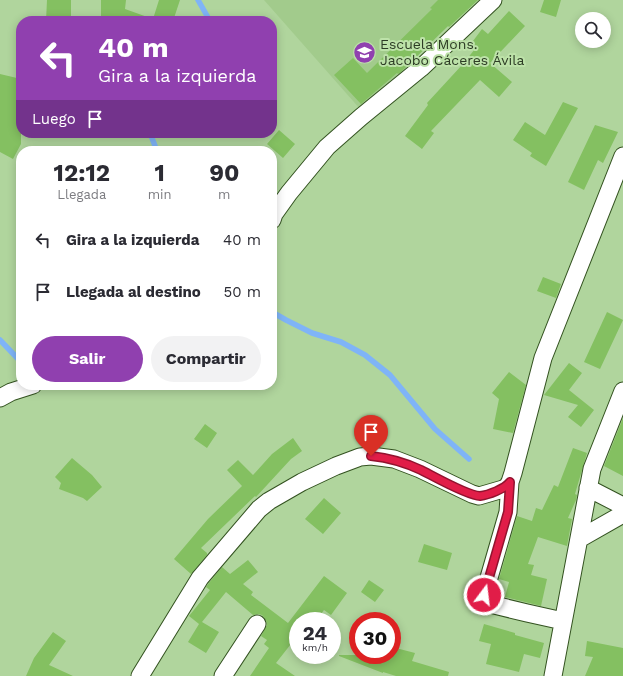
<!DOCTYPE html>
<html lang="es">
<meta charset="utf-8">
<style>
body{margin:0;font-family:"Work Sans",sans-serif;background:#f2f2f3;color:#2b2b33;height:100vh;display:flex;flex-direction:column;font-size:15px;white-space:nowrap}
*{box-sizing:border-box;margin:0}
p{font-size:13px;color:#7c7c81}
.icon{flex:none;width:22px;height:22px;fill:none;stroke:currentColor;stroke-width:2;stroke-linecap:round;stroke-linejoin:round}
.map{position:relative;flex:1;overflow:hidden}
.sheet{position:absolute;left:16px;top:146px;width:261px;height:244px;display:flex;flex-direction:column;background:#fff;border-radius:16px;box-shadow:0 2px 10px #0003}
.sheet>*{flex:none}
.top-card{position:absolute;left:16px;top:16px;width:261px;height:122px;border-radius:16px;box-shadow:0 2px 10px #0003;background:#9040af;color:#fff;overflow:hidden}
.fabs{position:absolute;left:575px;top:12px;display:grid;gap:8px}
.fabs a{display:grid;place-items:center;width:36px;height:36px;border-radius:50%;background:#fff;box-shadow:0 2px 10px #0003;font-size:20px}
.speed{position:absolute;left:289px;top:612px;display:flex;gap:8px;font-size:20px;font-weight:700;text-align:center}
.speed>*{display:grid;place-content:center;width:52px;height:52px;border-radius:50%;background:#fff;box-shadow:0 2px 10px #0003;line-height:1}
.speed small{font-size:10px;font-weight:400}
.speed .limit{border:6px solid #d22;background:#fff;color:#111}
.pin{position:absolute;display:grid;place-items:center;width:34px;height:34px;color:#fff;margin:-41px -17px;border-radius:50% 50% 50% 0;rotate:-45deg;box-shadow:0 0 4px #0007}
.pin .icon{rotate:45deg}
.me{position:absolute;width:44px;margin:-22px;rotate:15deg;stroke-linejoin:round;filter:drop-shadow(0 0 3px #0008)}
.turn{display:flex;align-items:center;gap:14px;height:84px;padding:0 16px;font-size:18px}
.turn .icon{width:52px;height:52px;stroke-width:2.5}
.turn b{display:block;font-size:28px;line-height:34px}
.then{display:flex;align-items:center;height:38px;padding:0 16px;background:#0003;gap:8px;font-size:15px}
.eta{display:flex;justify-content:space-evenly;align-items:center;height:68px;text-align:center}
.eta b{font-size:24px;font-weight:700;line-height:28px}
.cta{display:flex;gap:8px;margin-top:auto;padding:8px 16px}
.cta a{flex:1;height:46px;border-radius:24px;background:#9040af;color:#fff;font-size:16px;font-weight:700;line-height:46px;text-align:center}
.cta a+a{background:#f2f2f3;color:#2b2b33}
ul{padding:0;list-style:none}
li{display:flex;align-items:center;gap:12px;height:52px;padding:0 16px}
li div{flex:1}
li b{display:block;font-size:15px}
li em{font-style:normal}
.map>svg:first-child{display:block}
.built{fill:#a2cb8c}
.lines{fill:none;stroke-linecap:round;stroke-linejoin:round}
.stream{stroke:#7fb4f7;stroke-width:5.5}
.building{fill:#84c061}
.street-casing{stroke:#335220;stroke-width:19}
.street{stroke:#fff;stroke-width:17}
.route-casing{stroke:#92132f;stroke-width:10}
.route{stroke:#e11d48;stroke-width:7}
.labels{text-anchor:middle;stroke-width:4;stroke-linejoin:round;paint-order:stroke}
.poi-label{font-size:14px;fill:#2d3c25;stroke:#bde2a9;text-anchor:start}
</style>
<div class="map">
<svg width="623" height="676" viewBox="0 0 623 676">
<rect width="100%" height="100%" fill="#b0d59d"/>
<path class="built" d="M264,0H475L361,110Z"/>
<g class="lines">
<path class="stream" d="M198,0L210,21
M150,133L157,151
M272,312L286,320L312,333L341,342L365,355L390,375L435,429L469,459
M0,340L21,362"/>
</g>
<path class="building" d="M47,0H71V21H46Z
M101,0H126L125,9L153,19L159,0H180L173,21H101Z
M438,0H478L449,27L448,26L400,73L398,74L397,73L361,104L334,75L353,58L367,73L432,9L430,8Z
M544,0H561L556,17L540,12Z
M509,11L525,26L490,63L512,82L499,97L480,80L431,131L434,133L422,149L405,136L428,105L427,103L462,65L475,49L470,45L482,29L488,34Z
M0,74L21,79V144L13,159L0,152Z
M563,102L578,108L546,166L530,156L532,153L513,140L525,122L545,135Z
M595,125L618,132L603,163L598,160L584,190L568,182Z
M279,130L295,144L283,158L267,144Z
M543,277L561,284L556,298L537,291Z
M607,312L623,320L600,369L584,362Z
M569,363L582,373L569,390L594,410L581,427L568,417L578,405L544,395Z
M509,372L526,385L513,433L493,429L499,399L492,393Z
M623,418V476L604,466Z
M205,424L217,433L207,448L194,439Z
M293,438L302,451L291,459L256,497L255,496L201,548L207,553V555L191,574L174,559L208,519L242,486L227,470L238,460L253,475L272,454Z
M573,448L587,453L575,494L577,495L576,500L568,518L572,519L567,546L538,537L528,564L534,565L531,575L547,579L541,606L505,597L509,582L499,579L517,516L532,521L536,508L542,510L554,485L558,487Z
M72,458L92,475L102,487L87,501L83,498L59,489L61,483L55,477Z
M324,498L341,513L323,534L305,519Z
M424,544L452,553L447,570L418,562Z
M248,560L258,572L243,584L253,592L251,595L288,623L324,576L347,593L331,615L324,610L318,618L313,615L308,621H298V635L276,663L295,676H250L269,648L264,644L267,640L261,636L267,625L266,620L262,615L258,614L253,615L226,592L202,622L219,632L206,653L188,642L199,624L189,616L210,590L206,587L208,584L222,567L230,574Z
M369,580L384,590L375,602L361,592Z
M484,624L515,633V635L544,643L540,658L524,654L519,672L486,664L491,644L479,641Z
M53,632L66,641L49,665L73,676H26L34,658Z
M587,641L623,648V676H585L593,657L585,656Z
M392,647L415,653L412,661L449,672L448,676H396L383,672V673L339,656V655H392Z"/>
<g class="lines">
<defs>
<path id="street" d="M272,220L274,214L289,193L327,147L361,117L421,68L493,0
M0,398L11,392L33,385
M510,482L508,512L484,595L486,600L490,604L527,613L563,621
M588,488L623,506
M579,539L623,514
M140,676L200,578L259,509L269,501L302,482L336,466L360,457L371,456L394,459L420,469L472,494L479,496L503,489L507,487L510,482L513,473L543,358L623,156
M223,676L257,624
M553,676L592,469L623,391"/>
</defs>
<use href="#street" class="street-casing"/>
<use href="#street" class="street"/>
</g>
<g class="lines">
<defs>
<path id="route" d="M371,456C390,458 404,462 421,470C433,476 468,496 480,496C488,495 505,489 510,482L508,512L484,595"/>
</defs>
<use href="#route" class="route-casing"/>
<use href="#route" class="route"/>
</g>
<defs>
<symbol id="school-disc" viewBox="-11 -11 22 22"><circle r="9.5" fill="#9040af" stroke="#bde2a9"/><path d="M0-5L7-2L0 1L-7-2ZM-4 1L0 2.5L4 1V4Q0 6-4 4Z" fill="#fff"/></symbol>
</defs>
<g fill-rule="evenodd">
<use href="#school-disc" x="352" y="40" width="25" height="25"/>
</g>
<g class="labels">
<g class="poi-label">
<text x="380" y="49">Escuela Mons.<tspan x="380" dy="16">Jacobo Cáceres Ávila</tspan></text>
</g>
</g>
</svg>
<div class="fabs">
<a><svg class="icon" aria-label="search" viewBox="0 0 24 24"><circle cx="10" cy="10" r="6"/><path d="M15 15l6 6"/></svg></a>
</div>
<div class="speed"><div>24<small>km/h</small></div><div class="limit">30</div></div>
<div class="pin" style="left:371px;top:456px;background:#d93025"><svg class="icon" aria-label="arrive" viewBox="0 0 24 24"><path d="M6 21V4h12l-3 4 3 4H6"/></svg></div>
<svg class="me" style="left:484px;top:595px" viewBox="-20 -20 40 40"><circle r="17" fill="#e11d48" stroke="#fff" stroke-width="3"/><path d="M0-11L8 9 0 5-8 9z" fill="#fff"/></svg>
<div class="top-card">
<div class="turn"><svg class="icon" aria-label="left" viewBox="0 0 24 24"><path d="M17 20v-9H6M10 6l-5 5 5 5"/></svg><div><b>40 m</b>Gira a la izquierda</div></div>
<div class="then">Luego<svg class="icon" aria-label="arrive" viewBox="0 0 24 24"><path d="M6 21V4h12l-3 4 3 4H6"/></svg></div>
</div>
<section class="sheet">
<div class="eta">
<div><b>12:12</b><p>Llegada</p></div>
<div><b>1</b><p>min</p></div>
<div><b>90</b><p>m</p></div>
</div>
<ul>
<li><svg class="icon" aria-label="left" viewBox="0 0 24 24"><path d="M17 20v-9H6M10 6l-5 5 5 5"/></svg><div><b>Gira a la izquierda</b></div><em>40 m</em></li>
<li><svg class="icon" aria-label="arrive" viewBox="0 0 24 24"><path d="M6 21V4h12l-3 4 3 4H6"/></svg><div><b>Llegada al destino</b></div><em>50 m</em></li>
</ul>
<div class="cta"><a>Salir</a><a>Compartir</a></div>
</section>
</div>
